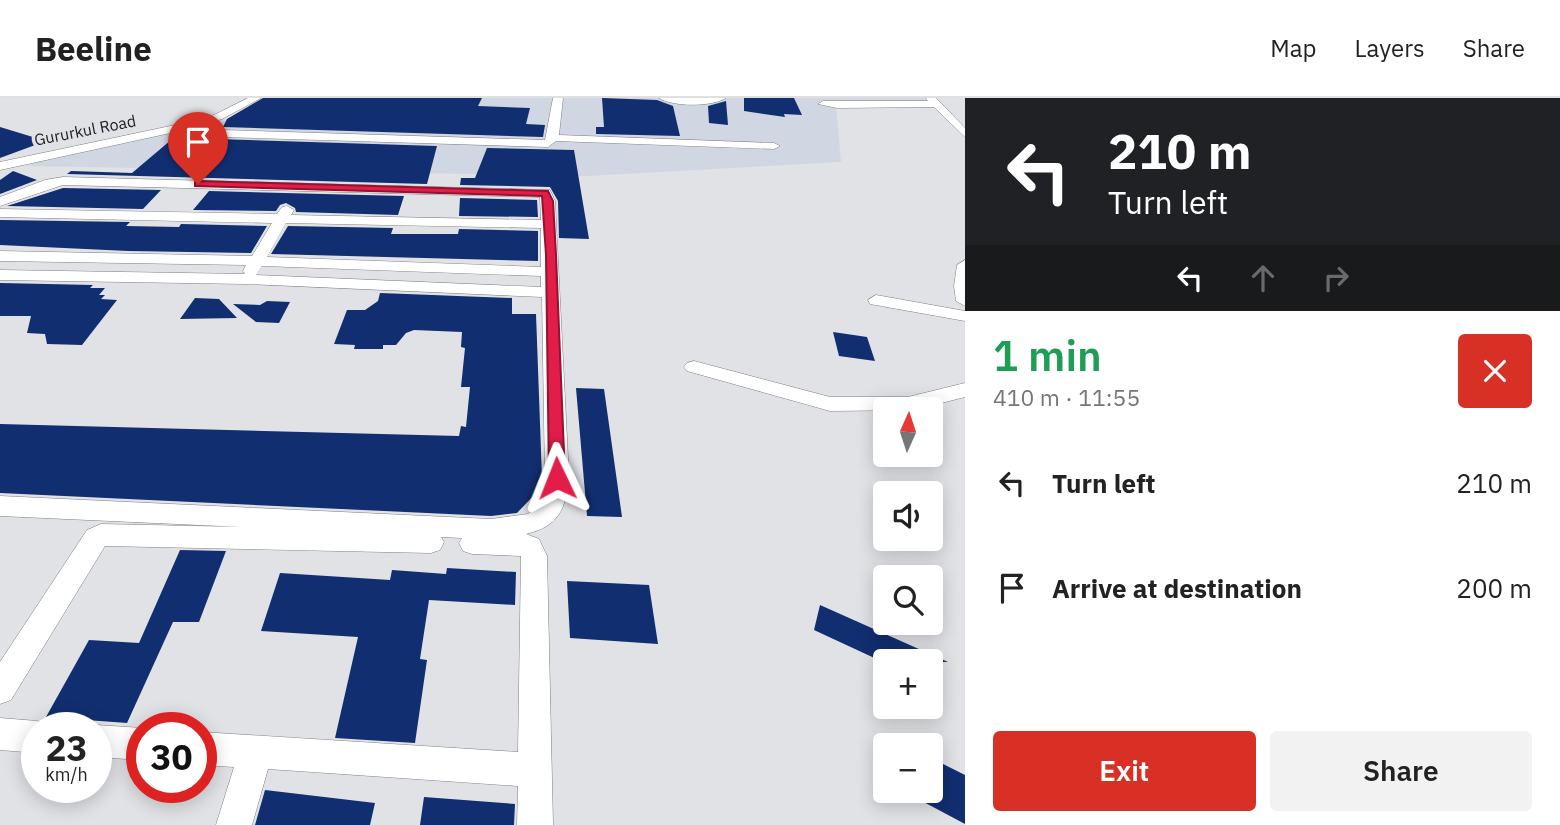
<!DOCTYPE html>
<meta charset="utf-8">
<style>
body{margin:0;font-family:"IBM Plex Sans",sans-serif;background:#f2f2f2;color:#222;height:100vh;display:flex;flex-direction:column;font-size:26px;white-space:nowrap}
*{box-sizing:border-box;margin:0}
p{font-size:23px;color:#767676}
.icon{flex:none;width:38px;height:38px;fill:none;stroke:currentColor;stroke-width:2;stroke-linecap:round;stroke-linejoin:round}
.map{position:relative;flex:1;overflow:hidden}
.details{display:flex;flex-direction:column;background:#fff;width:595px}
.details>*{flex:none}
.top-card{background:#202124;color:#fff;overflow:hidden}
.needle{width:46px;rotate:3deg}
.controls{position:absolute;left:873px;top:299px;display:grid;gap:14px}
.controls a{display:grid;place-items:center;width:70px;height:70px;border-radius:7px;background:#fff;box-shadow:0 4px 18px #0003;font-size:35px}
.speed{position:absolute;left:21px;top:614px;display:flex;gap:14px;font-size:35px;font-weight:700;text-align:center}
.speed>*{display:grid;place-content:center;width:91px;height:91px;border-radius:50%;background:#fff;box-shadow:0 4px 18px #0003;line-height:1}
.speed small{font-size:18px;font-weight:400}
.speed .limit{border:10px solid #d22;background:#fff;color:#111}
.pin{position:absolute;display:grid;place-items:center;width:60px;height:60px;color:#fff;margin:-72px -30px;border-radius:50% 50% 50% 0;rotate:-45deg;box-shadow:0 0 7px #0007}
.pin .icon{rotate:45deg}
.me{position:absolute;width:77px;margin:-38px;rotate:358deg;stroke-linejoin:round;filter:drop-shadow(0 0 5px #0008)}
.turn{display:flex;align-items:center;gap:24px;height:147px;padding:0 28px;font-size:32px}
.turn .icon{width:91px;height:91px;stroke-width:2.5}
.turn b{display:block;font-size:49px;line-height:60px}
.lanes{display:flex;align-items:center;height:66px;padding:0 28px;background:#0003;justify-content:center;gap:35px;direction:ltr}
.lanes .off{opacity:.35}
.round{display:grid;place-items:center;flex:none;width:74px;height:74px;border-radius:7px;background:#f2f2f2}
.overview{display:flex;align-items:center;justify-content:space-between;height:119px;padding:0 28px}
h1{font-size:42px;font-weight:600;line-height:52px;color:#1e9e55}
.button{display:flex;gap:14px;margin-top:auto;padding:14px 28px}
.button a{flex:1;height:80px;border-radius:7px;background:#d93025;color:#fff;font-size:28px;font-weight:600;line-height:80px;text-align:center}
.button a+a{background:#f2f2f2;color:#222}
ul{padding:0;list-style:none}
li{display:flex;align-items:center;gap:21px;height:105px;padding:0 28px}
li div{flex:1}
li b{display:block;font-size:26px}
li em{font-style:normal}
header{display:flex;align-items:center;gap:42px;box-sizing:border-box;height:98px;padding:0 35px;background:#fff;border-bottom:2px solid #e0e0e0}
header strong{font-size:33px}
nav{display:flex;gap:38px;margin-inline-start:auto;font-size:24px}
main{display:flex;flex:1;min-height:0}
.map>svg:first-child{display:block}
.built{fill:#d1d7e2}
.building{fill:#112e70}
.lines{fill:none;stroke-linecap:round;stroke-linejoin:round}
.minor-casing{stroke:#7d7f83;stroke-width:1}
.minor{fill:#fff;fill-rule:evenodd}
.route{fill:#e11d48;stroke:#92132f;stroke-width:2}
.labels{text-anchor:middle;stroke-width:7;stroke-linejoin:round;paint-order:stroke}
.far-street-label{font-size:16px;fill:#202122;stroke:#e0e2e6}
</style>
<header>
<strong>Beeline</strong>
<nav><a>Map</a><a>Layers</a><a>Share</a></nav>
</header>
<main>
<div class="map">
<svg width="965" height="727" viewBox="0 0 965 727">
<rect width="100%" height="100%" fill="#e0e2e6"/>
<path class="built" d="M265,0H924L927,7H836L841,64L587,78L27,68L57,57L202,29L232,21Z"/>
<path class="building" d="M263,0H482L478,8L530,10L526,26L545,27L543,39L223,29L227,21Z
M602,0L657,2L673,8L680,38L596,36V29H604Z
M744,0H794L802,17L784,16L785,19L744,13Z
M726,3L728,27L709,25L708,8Z
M0,29L46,43L0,60Z
M171,42L217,41L437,48L427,86L67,76L71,73L132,75Z
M487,50L574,52L589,141L559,140L558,103L550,89L460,87L461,80H475Z
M13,73L37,82L0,96V82Z
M63,90L161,92L143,111L7,108Z
M209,93L404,98L398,117L296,114L295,110L286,105L280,107L276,113L193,112Z
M460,100L537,102L538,119L459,118Z
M0,122L130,124L126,128L179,129L181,126L267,128L251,155L128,153L0,147Z
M288,128L393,130L391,136H458L459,131L538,133V163L271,156Z
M0,185L93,187L90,190H105L99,197H105L101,201L117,202L82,247L47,246L45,236L27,235L31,218H0Z
M380,195L512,200V216H536L542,380L539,392L517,415L491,418L0,395V326L459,338L461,328L466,329L470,289H461L465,250L461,249L462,234L414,232L406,235L396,247H383V251H354L355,247L334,246L347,212H365L378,203Z
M195,200L219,201L237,220L180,221Z
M267,203L290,204L279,225L256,224L233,206L260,207Z
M833,234L867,239L875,263L839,258Z
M576,290L604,291L622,419L587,418Z
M180,452L226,453L199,524H173L127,625L46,619L89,542L139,545Z
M447,470L516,474L515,507L429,502L420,561L427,562L415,645L335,640L358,539L261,533L280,475L390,482L392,472L446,476Z
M567,483L649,487L658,546L570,540Z
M820,507L948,564H883L814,532Z
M931,660L965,677V726L903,693H931Z
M265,692L375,705L370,727H255Z
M424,699L515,706L514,727H420Z"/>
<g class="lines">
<defs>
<path id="minor" d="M248,0H261L222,21L189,31L545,42L553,0H563L559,37L774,45L780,48L774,51L556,43L548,49L191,38L175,34L0,72V64L194,23L214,17Z
M659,0H726C712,9 673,9 659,0Z
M926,0H936L965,30V39L934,9L837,10L818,6L823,3H928Z
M63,79L550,92L555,103L569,380C565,412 559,428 526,436L539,441L547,458L553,727H517L518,688L268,671L252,727H216L234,669L201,667V634L518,654L521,458L472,456L463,453L459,445L462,440L441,439L444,444L440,452L431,455L105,448L11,602L0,606V564L87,432L101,426L243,429L0,418V398L491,421L528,416L537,410L545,380L542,199L246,186L0,182V172L245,176L243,173L246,167L0,163V153L252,158L272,125L0,119V111L277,116L282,109L287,108L294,112L291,117L541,122L540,99L63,87L0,108V99L45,82ZM286,125L541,130V169L267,159ZM262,168L541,178V189L256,177Z
M965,162V208L956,203L954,188L957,167Z
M876,197L965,213V223L870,206L868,202Z
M694,263L830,299H908L965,285V299L914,312L830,313L687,273L684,269L687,265Z
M0,620L37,623L49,627L50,630H37V655L0,652Z
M96,627L143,630L142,662L96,659V630H88Z"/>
</defs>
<use href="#minor" class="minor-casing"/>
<use href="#minor" class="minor"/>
</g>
<path class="route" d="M198,83L548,93L553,103L556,157L565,380L563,385H551L549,380L546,157L542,98L195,88V84Z"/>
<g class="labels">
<g class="far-street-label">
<text transform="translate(85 32) rotate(-11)" y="6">Gururkul Road</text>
</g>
</g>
</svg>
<div class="controls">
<a><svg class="needle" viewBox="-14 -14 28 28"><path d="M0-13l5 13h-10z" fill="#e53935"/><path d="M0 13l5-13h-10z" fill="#767676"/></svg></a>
<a><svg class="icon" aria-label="sound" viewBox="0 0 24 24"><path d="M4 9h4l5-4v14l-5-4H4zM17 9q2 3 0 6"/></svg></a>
<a><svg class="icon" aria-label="search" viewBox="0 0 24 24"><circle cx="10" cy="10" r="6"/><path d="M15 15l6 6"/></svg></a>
<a>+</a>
<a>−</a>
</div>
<div class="speed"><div>23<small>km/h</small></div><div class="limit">30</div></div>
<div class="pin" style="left:198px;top:86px;background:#d93025"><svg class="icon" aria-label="arrive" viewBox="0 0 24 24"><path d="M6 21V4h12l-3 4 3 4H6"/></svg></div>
<svg class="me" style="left:557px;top:380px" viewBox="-20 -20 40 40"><path d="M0-17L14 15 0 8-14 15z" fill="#e11d48" stroke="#fff" stroke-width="4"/></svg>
</div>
<section class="details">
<div class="top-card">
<div class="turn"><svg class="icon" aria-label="left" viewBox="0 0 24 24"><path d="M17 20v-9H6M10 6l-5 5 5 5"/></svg><div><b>210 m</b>Turn left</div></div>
<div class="lanes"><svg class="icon" aria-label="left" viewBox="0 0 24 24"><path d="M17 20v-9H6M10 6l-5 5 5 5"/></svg><svg class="icon off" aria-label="ahead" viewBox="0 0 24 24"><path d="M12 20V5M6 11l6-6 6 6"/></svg><svg class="icon off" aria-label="right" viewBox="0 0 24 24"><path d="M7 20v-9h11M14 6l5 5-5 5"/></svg></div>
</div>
<div class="overview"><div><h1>1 min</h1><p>410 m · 11:55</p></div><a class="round" style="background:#d93025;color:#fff"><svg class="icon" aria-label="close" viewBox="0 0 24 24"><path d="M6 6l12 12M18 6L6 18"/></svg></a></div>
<ul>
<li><svg class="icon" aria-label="left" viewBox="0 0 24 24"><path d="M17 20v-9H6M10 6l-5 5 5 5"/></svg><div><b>Turn left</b></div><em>210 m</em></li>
<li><svg class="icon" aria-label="arrive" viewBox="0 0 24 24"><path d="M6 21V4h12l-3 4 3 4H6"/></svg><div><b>Arrive at destination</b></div><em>200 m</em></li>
</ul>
<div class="button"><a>Exit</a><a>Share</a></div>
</section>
</main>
